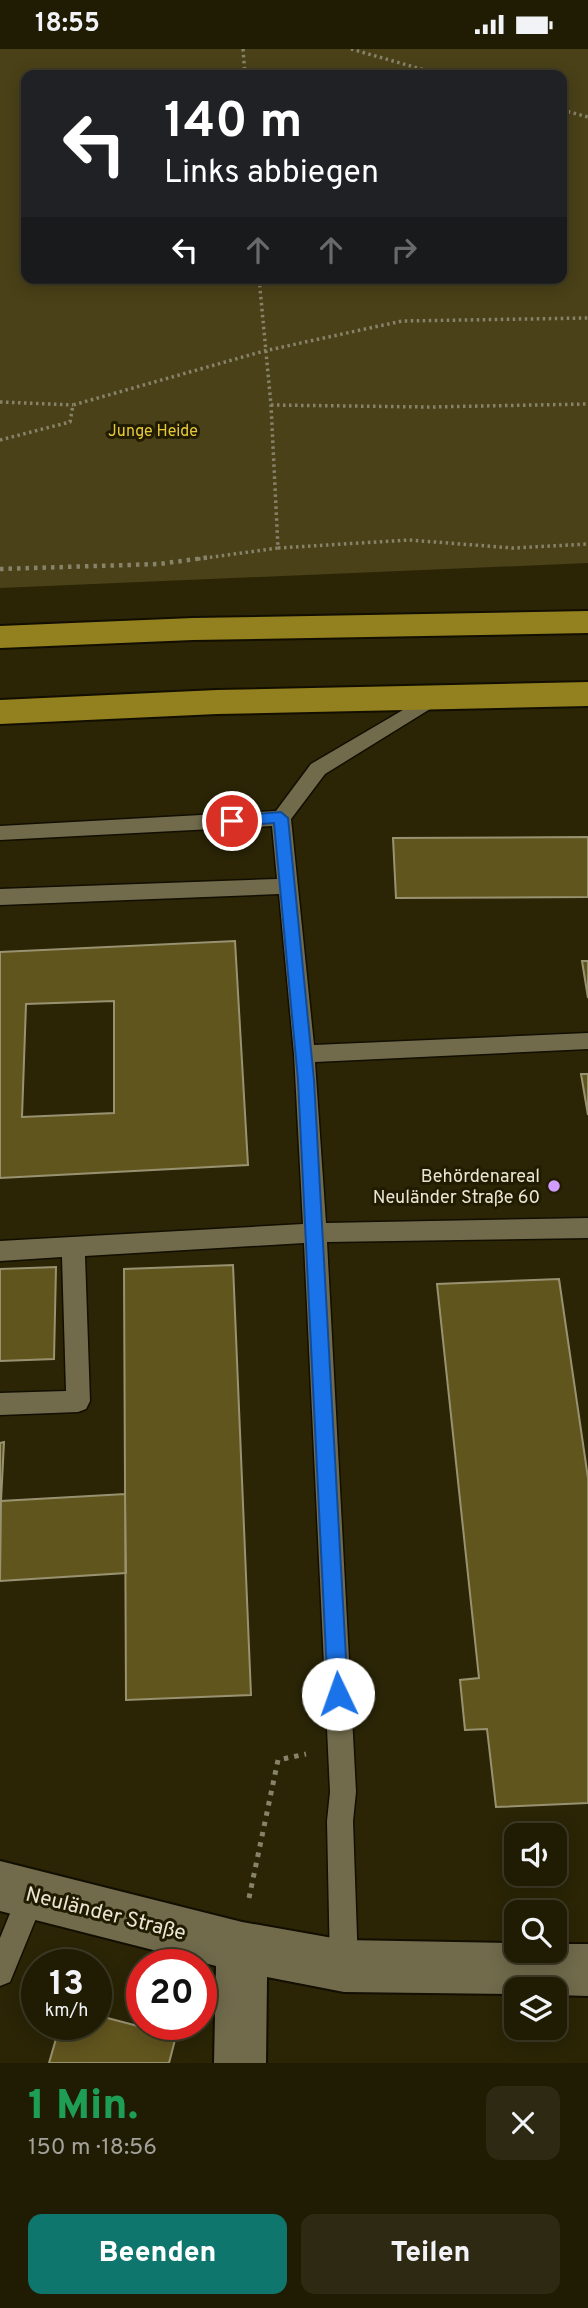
<!DOCTYPE html>
<html lang="de">
<meta charset="utf-8">
<style>
body{margin:0;font-family:Overpass,sans-serif;background:#2d2913;color:#f1f3f6;height:100vh;display:flex;flex-direction:column;font-size:26px;white-space:nowrap}
*{box-sizing:border-box;margin:0}
p{font-size:23px;color:#a2a19a}
.icon{flex:none;width:38px;height:38px;fill:none;stroke:currentColor;stroke-width:2;stroke-linecap:round;stroke-linejoin:round}
.map{position:relative;height:2014px;overflow:hidden}
.side{display:flex;flex-direction:column;background:#201c04;flex:1}
.side>*{flex:none}
.guide{position:absolute;left:21px;top:21px;width:546px;height:214px;border-radius:14px;box-shadow:0 4px 18px #0003,0 0 0 2px #3d3a26;background:#202124;color:#fff;overflow:hidden}
.buttons{position:absolute;left:504px;top:1774px;display:grid;gap:14px}
.buttons a{display:grid;place-items:center;width:63px;height:63px;border-radius:14px;background:#201c04;box-shadow:0 4px 18px #0003,0 0 0 2px #3d3a26;font-size:35px}
.speed{position:absolute;left:21px;top:1900px;display:flex;gap:14px;font-size:35px;font-weight:700;text-align:center}
.speed>*{display:grid;place-content:center;width:91px;height:91px;border-radius:50%;background:#201c04;box-shadow:0 4px 18px #0003,0 0 0 2px #3d3a26;line-height:1}
.speed small{font-size:18px;font-weight:400}
.speed .limit{border:10px solid #d22;background:#fff;color:#111}
.pin{position:absolute;display:grid;place-items:center;width:60px;height:60px;color:#fff;margin:-30px;border:4px solid #fff;border-radius:50%;box-shadow:0 2px 7px #0007}
.me{position:absolute;width:77px;margin:-38px;rotate:357deg;stroke-linejoin:round;filter:drop-shadow(0 0 5px #0008)}
.turn{display:flex;align-items:center;gap:24px;height:147px;padding:0 28px;font-size:32px}
.turn .icon{width:91px;height:91px;stroke-width:2.5}
.turn b{display:block;font-size:49px;line-height:60px}
.lanes{display:flex;align-items:center;height:66px;padding:0 28px;background:#0003;justify-content:center;gap:35px;direction:ltr}
.lanes .off{opacity:.35}
.round{display:grid;place-items:center;flex:none;width:74px;height:74px;border-radius:14px;background:#2d2913}
.summary{display:flex;align-items:center;justify-content:space-between;height:119px;padding:0 28px}
h1{font-size:42px;font-weight:800;line-height:52px;color:#1e9e55}
.cta{display:flex;gap:14px;margin-top:auto;padding:14px 28px}
.cta a{flex:1;height:80px;border-radius:14px;background:#0f766e;color:#fff;font-size:28px;font-weight:800;line-height:80px;text-align:center}
.cta a+a{background:#2d2913;color:#f1f3f6}
.status{display:flex;justify-content:space-between;align-items:center;height:49px;padding:0 35px;background:#201c04;direction:ltr}
.status svg{height:19px;fill:currentColor}
.map>svg:first-child{display:block}
.green{fill:#4a4118;fill-rule:evenodd}
.building{fill:#61551e;stroke:#999271;stroke-width:2;fill-rule:evenodd}
.lines{fill:none;stroke-linecap:round;stroke-linejoin:round}
.service-casing{stroke:#120e00;stroke-width:3}
.minor-casing{stroke:#120e00;stroke-width:4}
.motorway-casing{stroke:#120e00;stroke-width:4}
.path-far2{stroke:#87826a;stroke-width:3.5;stroke-dasharray:2.5 3.5;stroke-linecap:butt}
.path-far1{stroke:#87826a;stroke-width:4.5;stroke-dasharray:3.5 5;stroke-linecap:butt}
.path{stroke:#87826a;stroke-width:5;stroke-dasharray:4.5 6;stroke-linecap:butt}
.service{fill:#716b4c;fill-rule:evenodd}
.minor{fill:#716b4c;fill-rule:evenodd}
.motorway{fill:#93801e;fill-rule:evenodd}
.route{fill:#1a73e8;stroke:#114b97;stroke-width:2}
.poi-dot{fill:#d09dff;stroke:#211b00;stroke-width:2.5}
.labels{text-anchor:middle;stroke-width:6;stroke-linejoin:round;paint-order:stroke}
.far-park-label{font-size:16px;fill:#e6ca3b;stroke:#211b00}
.poi-label{font-size:18px;fill:#e9e6d5;stroke:#211b00;text-anchor:end}
.near-street-label{font-size:21px;fill:#e9e6d5;stroke:#211b00}
</style>
<div class="status"><b>18:55</b><svg viewBox="0 0 49 12"><path d="M0 12V9h3v3zM5 12V6h3v6zM10 12V3h3v9zM15 12V0h3v12zM26 1h20v11H26zM47 4h2v5h-2z"/></svg></div>
<div class="map">
<svg width="588" height="2014" viewBox="0 0 588 2014">
<rect width="100%" height="100%" fill="#2b2506"/>
<path class="green" d="M0,0H588V514L0,539ZM26,26H562V229H26Z"/>
<path class="building" d="M588,788V848L396,849L393,789Z
M235,892L248,1116L0,1129V903ZM114,952V1064L22,1068L26,955Z
M582,912H588V949Z
M581,1025H588V1066Z
M233,1216L251,1646L126,1651L124,1220Z
M56,1218L54,1310L0,1312V1220Z
M559,1230L588,1429V1754L496,1758L487,1680L465,1681L460,1631L479,1629L437,1235Z
M4,1393L1,1452L0,1529V1394Z
M125,1445L126,1524L0,1532L1,1452Z
M96,1966L176,1987L169,2014H49L60,1976H96Z"/>
<g class="lines">
<defs>
<path id="service" d="M437,641L443,642L446,647L443,652L325,725L291,770L314,996L588,984V1000L315,1013L326,1174L588,1169V1189L327,1193L356,1743L353,1772L358,1917L354,1927L344,1931L334,1927L330,1917L327,1772L330,1743L304,1194L85,1207L90,1352L86,1360L78,1363L0,1366V1344L66,1342L62,1208L0,1212V1192L303,1175L294,1005L279,845L0,856V840L277,830L272,777L0,791V777L276,762L311,715Z
M32,1831L42,1835L46,1845L10,1933L0,1937V1889L22,1835Z"/>
<path id="minor" d="M0,1812L242,1873L344,1891L516,1894V1902H555V1895H588V1947L555,1946V1941H516V1945L344,1943L267,1928L266,2014H214L216,1917L0,1862Z"/>
<path id="motorway" d="M588,562V584L193,591L0,599V577L193,569Z
M588,633V657L217,665L0,675V651L217,641Z"/>
</defs>
<use href="#service" class="service-casing"/>
<use href="#minor" class="minor-casing"/>
<use href="#motorway" class="motorway-casing"/>
<path class="path-far2" d="M243,0L245,26
M351,0L442,26
M562,61L588,68
M0,353L73,356
M271,356L429,358L588,355
M0,391L70,373L73,356L264,302L402,272L588,269
M278,499L409,491L513,499L588,495
M198,510L278,499L271,356L259,229"/>
<path class="path-far1" d="M0,520L159,515L211,508"/>
<path class="path" d="M249,1849L278,1711L306,1705"/>
<use href="#service" class="service"/>
<use href="#minor" class="minor"/>
<use href="#motorway" class="motorway"/>
</g>
<path class="route" d="M281,763L288,769L314,1031L348,1645L345,1652L338,1654L331,1652L328,1645L298,1031L274,774L232,777L225,772L232,767Z"/>
<circle class="poi-dot" cx="554" cy="1137" r="7"/>
<g class="labels">
<g class="far-park-label">
<text x="153" y="387">Junge Heide</text>
</g>
<g class="poi-label">
<text x="540" y="1133">Behördenareal<tspan x="540" dy="21">Neuländer Straße 60</tspan></text>
</g>
<g class="near-street-label">
<text transform="translate(106 1864) rotate(14)" y="7">Neuländer Straße</text>
</g>
</g>
</svg>
<div class="buttons">
<a><svg class="icon" aria-label="sound" viewBox="0 0 24 24"><path d="M4 9h4l5-4v14l-5-4H4zM17 9q2 3 0 6"/></svg></a>
<a><svg class="icon" aria-label="search" viewBox="0 0 24 24"><circle cx="10" cy="10" r="6"/><path d="M15 15l6 6"/></svg></a>
<a><svg class="icon" aria-label="layers" viewBox="0 0 24 24"><path d="M12 4l9 5-9 5-9-5zM3 14l9 5 9-5"/></svg></a>
</div>
<div class="speed"><div>13<small>km/h</small></div><div class="limit">20</div></div>
<div class="pin" style="left:232px;top:772px;background:#d93025"><svg class="icon" aria-label="arrive" viewBox="0 0 24 24"><path d="M6 21V4h12l-3 4 3 4H6"/></svg></div>
<svg class="me" style="left:338px;top:1645px" viewBox="-20 -20 40 40"><circle r="19" fill="#fff"/><path d="M0-13L10 11 0 6-10 11z" fill="#1a73e8"/></svg>
<div class="guide">
<div class="turn"><svg class="icon" aria-label="left" viewBox="0 0 24 24"><path d="M17 20v-9H6M10 6l-5 5 5 5"/></svg><div><b>140 m</b>Links abbiegen</div></div>
<div class="lanes"><svg class="icon" aria-label="left" viewBox="0 0 24 24"><path d="M17 20v-9H6M10 6l-5 5 5 5"/></svg><svg class="icon off" aria-label="ahead" viewBox="0 0 24 24"><path d="M12 20V5M6 11l6-6 6 6"/></svg><svg class="icon off" aria-label="ahead" viewBox="0 0 24 24"><path d="M12 20V5M6 11l6-6 6 6"/></svg><svg class="icon off" aria-label="right" viewBox="0 0 24 24"><path d="M7 20v-9h11M14 6l5 5-5 5"/></svg></div>
</div>
</div>
<section class="side">
<div class="summary"><div><h1>1 Min.</h1><p>150 m · 18:56</p></div><a class="round"><svg class="icon" aria-label="close" viewBox="0 0 24 24"><path d="M6 6l12 12M18 6L6 18"/></svg></a></div>
<div class="cta"><a>Beenden</a><a>Teilen</a></div>
</section>
